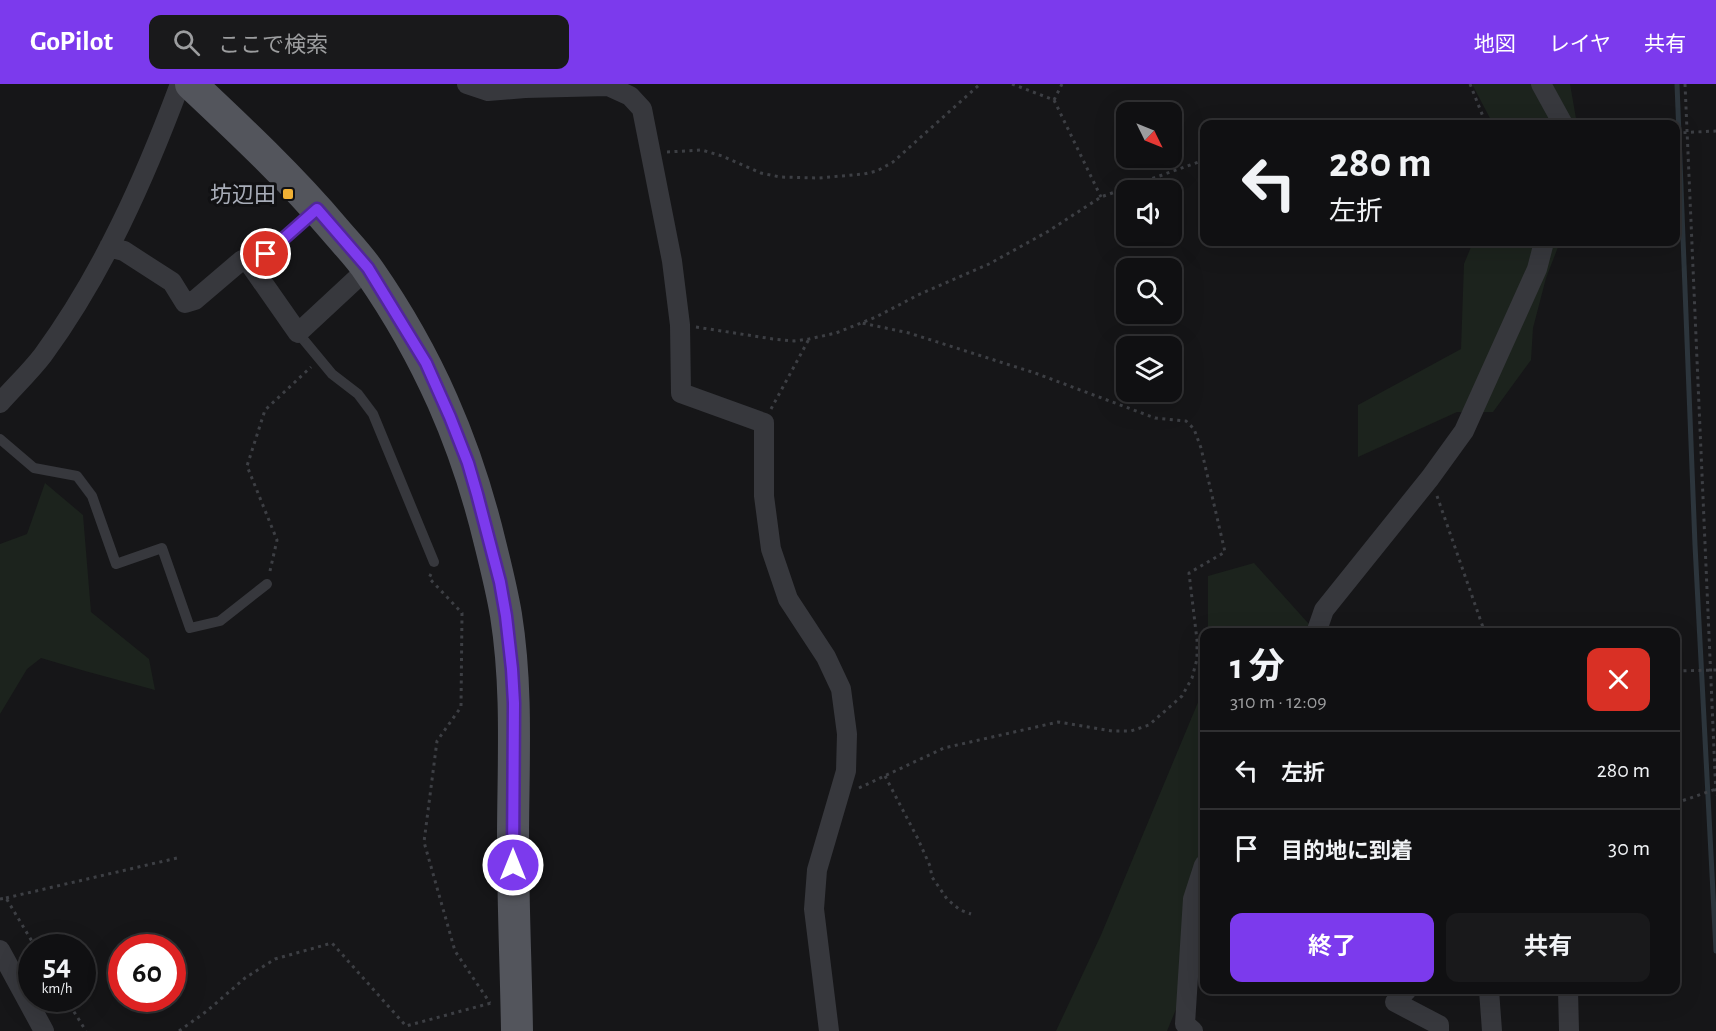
<!DOCTYPE html>
<html lang="ja">
<meta charset="utf-8">
<style>
body{margin:0;font-family:"Alegreya Sans","Noto Sans JP",sans-serif;background:#19191b;color:#f1f3f6;height:100vh;display:flex;flex-direction:column;font-size:22px;white-space:nowrap}
*{box-sizing:border-box;margin:0}
p{font-size:20px;color:#9c9d9f}
.icon{flex:none;width:33px;height:33px;fill:none;stroke:currentColor;stroke-width:2;stroke-linecap:round;stroke-linejoin:round}
.map{position:relative;flex:1;overflow:hidden}
.drawer{position:absolute;left:1200px;top:544px;width:480px;height:366px;display:flex;flex-direction:column;background:#101012;border-radius:12px;box-shadow:0 6px 24px #0002,0 0 0 2px #303032}
.drawer>*{flex:none}
.top-card{position:absolute;left:1200px;top:36px;width:480px;height:126px;border-radius:12px;box-shadow:0 6px 24px #0002,0 0 0 2px #303032;background:#101012;color:#f1f3f6;overflow:hidden}
.needle{width:39px;rotate:133deg}
.controls{position:absolute;left:1116px;top:18px;display:grid;gap:12px}
.controls a{display:grid;place-items:center;width:66px;height:66px;border-radius:12px;background:#101012;box-shadow:0 6px 24px #0002,0 0 0 2px #303032;font-size:30px}
.speed{position:absolute;left:18px;top:850px;display:flex;gap:12px;font-size:30px;font-weight:700;text-align:center}
.speed>*{display:grid;place-content:center;width:78px;height:78px;border-radius:50%;background:#101012;box-shadow:0 6px 24px #0002,0 0 0 2px #303032;line-height:1}
.speed small{font-size:15px;font-weight:400}
.speed .limit{border:9px solid #d22;background:#fff;color:#111}
.pin{position:absolute;display:grid;place-items:center;width:51px;height:51px;color:#fff;margin:-26px;border:3px solid #fff;border-radius:50%;box-shadow:0 2px 6px #0007}
.me{position:absolute;width:66px;margin:-33px;rotate:0deg;stroke-linejoin:round;filter:drop-shadow(0 0 4px #0008)}
.turn{display:flex;align-items:center;gap:21px;height:126px;padding:0 30px;font-size:27px}
.turn .icon{width:78px;height:78px;stroke-width:2.5}
.turn b{display:block;font-size:42px;line-height:51px}
.round{display:grid;place-items:center;flex:none;width:63px;height:63px;border-radius:12px;background:#19191b}
.summary{display:flex;align-items:center;justify-content:space-between;height:102px;padding:0 30px}
h1{font-size:36px;font-weight:700;line-height:45px}
.primary-button{display:flex;gap:12px;margin-top:auto;padding:12px 30px}
.primary-button a{flex:1;height:69px;border-radius:12px;background:#7c3aed;color:#fff;font-size:24px;font-weight:700;line-height:69px;text-align:center}
.primary-button a+a{background:#19191b;color:#f1f3f6}
ul{padding:0;list-style:none}
li{display:flex;align-items:center;gap:18px;height:78px;padding:0 30px;border-top:2px solid #303032}
li div{flex:1}
li b{display:block;font-size:22px}
li em{font-style:normal}
header{display:flex;align-items:center;gap:36px;box-sizing:border-box;height:84px;padding:0 30px;background:#7c3aed;color:#fff}
header strong{font-size:28px}
nav{display:flex;gap:33px;margin-inline-start:auto;font-size:21px}
.search{width:420px;height:54px;background:#19191b;display:flex;align-items:center;gap:15px;box-sizing:border-box;padding:0 21px;border-radius:12px;color:#9c9d9f;font-size:22px}
.map>svg:first-child{display:block}
.green{fill:#1c231d}
.lines{fill:none;stroke-linecap:round;stroke-linejoin:round}
.stream{stroke:#2c353c;stroke-width:5}
.path{stroke:#3d3f44;stroke-width:3;stroke-dasharray:3 4.5;stroke-linecap:butt}
.service{stroke:#37383d;stroke-width:10}
.minor{stroke:#37383d;stroke-width:20}
.primary{stroke:#53555c;stroke-width:32}
.route-casing{stroke:#51269a;stroke-width:15}
.route{stroke:#7c3aed;stroke-width:10}
.poi-dot{fill:#f2b134;stroke:#111113;stroke-width:2}
.labels{text-anchor:middle;stroke-width:6;stroke-linejoin:round;paint-order:stroke}
.poi-label{font-size:22px;fill:#a8adb8;stroke:#111113;text-anchor:end}
</style>
<header>
<strong>GoPilot</strong>
<div class="search"><svg class="icon" aria-label="search" viewBox="0 0 24 24"><circle cx="10" cy="10" r="6"/><path d="M15 15l6 6"/></svg>ここで検索</div>
<nav><a>地図</a><a>レイヤ</a><a>共有</a></nav>
</header>
<div class="map">
<svg width="1716" height="947" viewBox="0 0 1716 947">
<rect width="100%" height="100%" fill="#161618"/>
<path class="green" d="M1472,0H1570L1577,40H1493Z
M1473,158H1560L1546,194L1533,244L1531,276L1493,328H1457L1358,373V321L1461,265L1464,180Z
M45,399L83,431L91,528L149,575L155,606L85,587L41,574L27,585L0,630V460L27,450Z
M1254,479L1317,549H1208V492Z
M1204,604V683L1198,697L1204,702V869L1181,913L1167,947H1056L1101,851Z"/>
<g class="lines">
<path class="stream" d="M1677,0L1695,461L1716,867"/>
<path class="path" d="M1012,0L1054,16L1101,113
M1470,0L1486,40
M1685,0L1716,712
M1054,16L1062,0
M1676,49L1716,47
M667,68L702,66L722,72L761,89L780,93L819,94L864,90L877,87L893,78L980,0
M696,243L773,255L794,257L809,255L836,249L876,233L918,211L989,180L1047,148L1101,113L1204,76
M771,325L809,255
M1437,412L1485,549
M270,487L277,456L247,382L265,326L311,283
M431,490L429,494L462,529L461,623L437,657L424,758L455,867L490,919
M1676,587L1716,586
M885,692L918,755L930,782L932,793L947,815L960,826L971,830
M859,704L944,664L1058,638L1112,647H1131L1149,641L1182,612L1192,594L1197,575V556L1189,489L1225,468L1201,364L1194,345L1186,337L1155,334L1035,289L909,249L862,239
M1676,719L1716,705
M6,814L177,774
M0,815L6,814L36,864
M66,915L86,947
M179,947L207,927L245,894L275,875L332,859L406,942L491,919"/>
<path class="service" d="M252,183L315,127
M298,249L332,290L358,310L373,330L434,478
M0,355L34,384L77,392L92,412L116,480L162,464L190,544L220,537L267,500"/>
<path class="minor" d="M467,0L488,7L525,4L608,2L630,12L642,25L672,177L680,241L681,309L764,339V412L771,465L788,515L826,573L841,605L847,650L846,687L817,786L814,825L829,947
M1541,0L1563,40
M109,163L124,167L172,198L185,219L195,216L242,176L249,179L298,249L368,184
M0,319C14,303 30,288 43,271C103,189 145,94 180,0
M1316,549L1324,526L1430,394L1464,347L1537,185L1544,158
M0,866L44,947
M1407,906L1395,918L1439,941V947
M1489,906L1492,947
M1568,906L1569,947
M1193,947L1185,940L1193,815L1204,781"/>
<path class="primary" d="M191,0C241,47 291,94 335,146C346,159 359,172 369,187C428,272 466,359 490,459C496,483 502,507 506,531C518,606 513,682 513,757C513,821 516,884 517,947"/>
</g>
<g class="lines">
<defs>
<path id="route" d="M266,170L317,125L368,184L426,279L450,333L468,379L477,410L500,498L506,532L512,585L514,619L513,781"/>
</defs>
<use href="#route" class="route-casing"/>
<use href="#route" class="route"/>
</g>
<rect class="poi-dot" x="282" y="104" width="12" height="12" rx="3"/>
<g class="labels">
<g class="poi-label">
<text x="276" y="118">坊辺田</text>
</g>
</g>
</svg>
<div class="controls">
<a><svg class="needle" viewBox="-14 -14 28 28"><path d="M0-13l5 13h-10z" fill="#e53935"/><path d="M0 13l5-13h-10z" fill="#9c9d9f"/></svg></a>
<a><svg class="icon" aria-label="sound" viewBox="0 0 24 24"><path d="M4 9h4l5-4v14l-5-4H4zM17 9q2 3 0 6"/></svg></a>
<a><svg class="icon" aria-label="search" viewBox="0 0 24 24"><circle cx="10" cy="10" r="6"/><path d="M15 15l6 6"/></svg></a>
<a><svg class="icon" aria-label="layers" viewBox="0 0 24 24"><path d="M12 4l9 5-9 5-9-5zM3 14l9 5 9-5"/></svg></a>
</div>
<div class="speed"><div>54<small>km/h</small></div><div class="limit">60</div></div>
<div class="pin" style="left:266px;top:170px;background:#d93025"><svg class="icon" aria-label="arrive" viewBox="0 0 24 24"><path d="M6 21V4h12l-3 4 3 4H6"/></svg></div>
<svg class="me" style="left:513px;top:781px" viewBox="-20 -20 40 40"><circle r="17" fill="#7c3aed" stroke="#fff" stroke-width="3"/><path d="M0-11L8 9 0 5-8 9z" fill="#fff"/></svg>
<div class="top-card">
<div class="turn"><svg class="icon" aria-label="left" viewBox="0 0 24 24"><path d="M17 20v-9H6M10 6l-5 5 5 5"/></svg><div><b>280 m</b>左折</div></div>
</div>
<section class="drawer">
<div class="summary"><div><h1>1 分</h1><p>310 m · 12:09</p></div><a class="round" style="background:#d93025;color:#fff"><svg class="icon" aria-label="close" viewBox="0 0 24 24"><path d="M6 6l12 12M18 6L6 18"/></svg></a></div>
<ul>
<li><svg class="icon" aria-label="left" viewBox="0 0 24 24"><path d="M17 20v-9H6M10 6l-5 5 5 5"/></svg><div><b>左折</b></div><em>280 m</em></li>
<li><svg class="icon" aria-label="arrive" viewBox="0 0 24 24"><path d="M6 21V4h12l-3 4 3 4H6"/></svg><div><b>目的地に到着</b></div><em>30 m</em></li>
</ul>
<div class="primary-button"><a>終了</a><a>共有</a></div>
</section>
</div>
